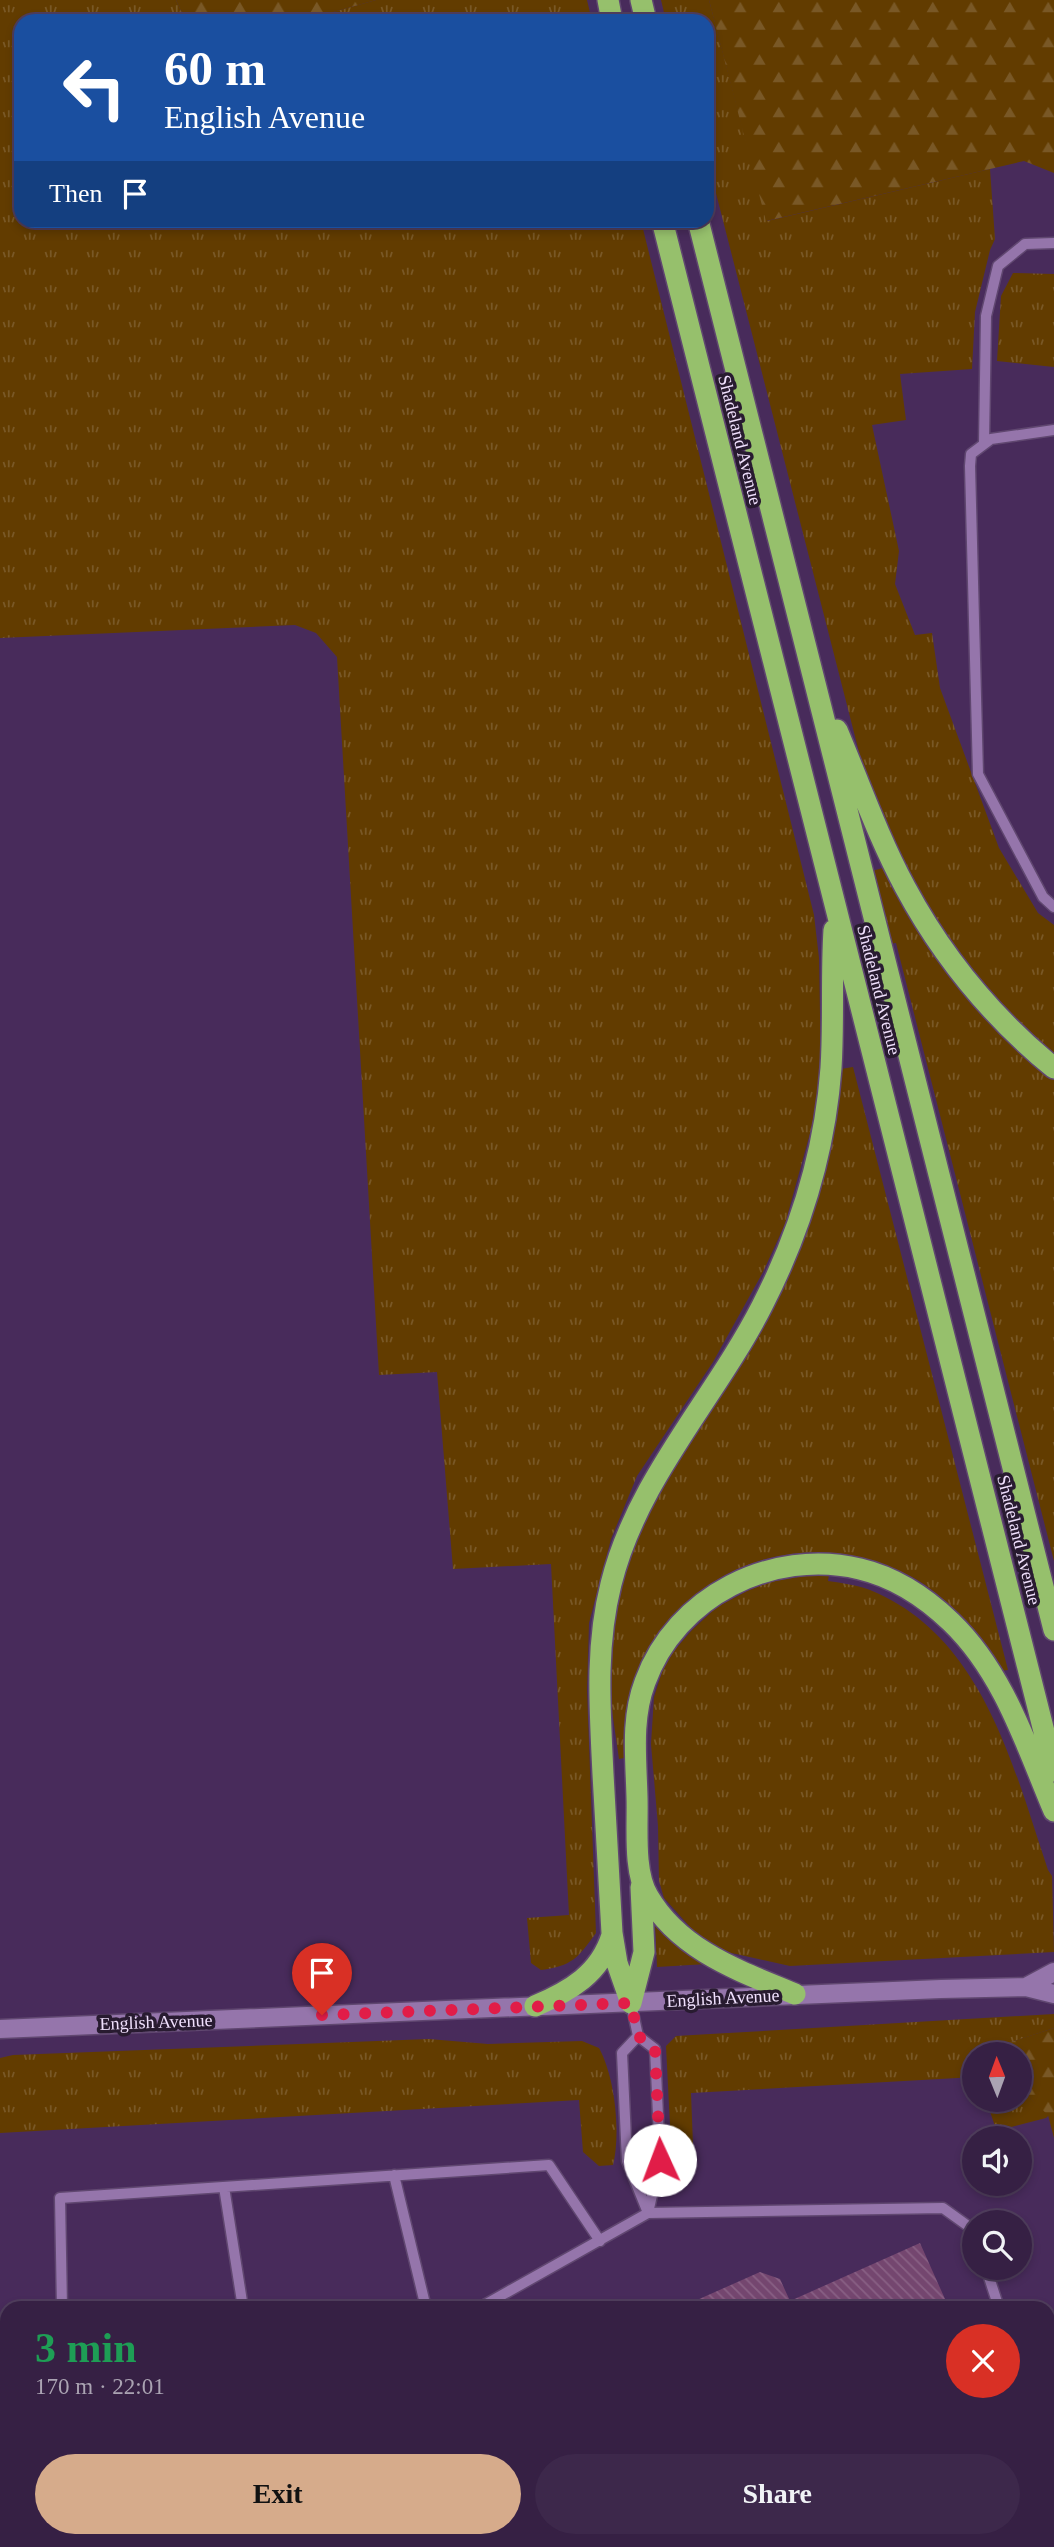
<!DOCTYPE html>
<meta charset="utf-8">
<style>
body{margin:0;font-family:"Times New Roman",serif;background:#3d284b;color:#f1f3f6;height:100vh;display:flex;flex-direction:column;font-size:26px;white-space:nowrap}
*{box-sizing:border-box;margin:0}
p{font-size:23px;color:#aaa3b2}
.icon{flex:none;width:38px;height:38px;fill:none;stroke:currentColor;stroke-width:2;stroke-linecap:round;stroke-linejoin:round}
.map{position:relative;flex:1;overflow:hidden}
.sheet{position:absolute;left:0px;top:2301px;width:1055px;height:247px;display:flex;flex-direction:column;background:#362044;border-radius:21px 21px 0 0;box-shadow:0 4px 10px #0003,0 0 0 2px #503e5d}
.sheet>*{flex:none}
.guide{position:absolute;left:14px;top:14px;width:700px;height:214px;border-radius:21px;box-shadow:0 4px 10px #0003,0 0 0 2px #503e5d;background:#1a4fa0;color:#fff;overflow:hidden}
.needle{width:46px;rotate:359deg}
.tools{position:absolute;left:962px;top:2042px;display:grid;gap:14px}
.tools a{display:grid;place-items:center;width:70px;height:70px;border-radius:50%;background:#362044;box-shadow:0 4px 10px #0003,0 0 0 2px #503e5d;font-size:35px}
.pin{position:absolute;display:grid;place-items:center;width:60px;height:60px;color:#fff;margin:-72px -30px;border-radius:50% 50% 50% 0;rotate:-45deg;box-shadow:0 0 7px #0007}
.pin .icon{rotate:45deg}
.me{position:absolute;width:77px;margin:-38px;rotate:358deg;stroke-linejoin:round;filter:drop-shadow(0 0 5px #0008)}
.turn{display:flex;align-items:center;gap:24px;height:147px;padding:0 35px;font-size:32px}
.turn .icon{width:91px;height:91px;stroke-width:2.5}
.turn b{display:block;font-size:49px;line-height:60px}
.then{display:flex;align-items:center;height:66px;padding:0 35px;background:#0003;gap:14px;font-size:26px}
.round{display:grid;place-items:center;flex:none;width:74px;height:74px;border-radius:37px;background:#3d284b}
.head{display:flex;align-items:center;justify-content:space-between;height:119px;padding:0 35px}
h1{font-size:42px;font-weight:700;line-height:52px;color:#1e9e55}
.action{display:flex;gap:14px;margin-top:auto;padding:14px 35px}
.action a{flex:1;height:80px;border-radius:42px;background:#d6ab8b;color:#111;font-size:28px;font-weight:700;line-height:80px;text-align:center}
.action a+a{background:#3d284b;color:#f1f3f6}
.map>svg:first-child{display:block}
.grass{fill:url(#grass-tufts)}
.forest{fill:url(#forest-firs)}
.building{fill:url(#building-back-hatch)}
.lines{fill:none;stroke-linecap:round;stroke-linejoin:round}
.service-casing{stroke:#604770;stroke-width:13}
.tertiary-casing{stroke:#604770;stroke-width:21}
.motorway-casing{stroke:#604770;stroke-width:24}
.service{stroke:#9575ab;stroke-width:10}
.tertiary{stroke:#9575ab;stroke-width:18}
.motorway{stroke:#96c06c;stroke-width:21}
.route{stroke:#e11d48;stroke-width:12;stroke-dasharray:0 21.6}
.labels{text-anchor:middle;stroke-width:7;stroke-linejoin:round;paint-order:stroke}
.street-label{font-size:18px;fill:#f0e0fd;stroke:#281b30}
</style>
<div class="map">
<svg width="1054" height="2547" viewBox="0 0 1054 2547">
<defs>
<pattern id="grass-tufts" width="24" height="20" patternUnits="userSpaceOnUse" patternTransform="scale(1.75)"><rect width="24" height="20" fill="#623c00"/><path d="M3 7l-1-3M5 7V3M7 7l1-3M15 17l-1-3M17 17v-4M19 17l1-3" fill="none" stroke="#795826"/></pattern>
<pattern id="forest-firs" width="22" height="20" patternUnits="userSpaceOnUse" patternTransform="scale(1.75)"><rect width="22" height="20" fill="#623c00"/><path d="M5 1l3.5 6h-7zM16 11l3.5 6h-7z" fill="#795826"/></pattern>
<pattern id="building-back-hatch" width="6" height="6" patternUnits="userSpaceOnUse" patternTransform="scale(1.75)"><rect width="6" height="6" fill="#74466f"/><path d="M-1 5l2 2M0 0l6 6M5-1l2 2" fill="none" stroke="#886084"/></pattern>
</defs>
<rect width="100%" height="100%" fill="#482b5b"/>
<path class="grass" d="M0,0H176L181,11L196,21H21V220L641,221L814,915L819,958L821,1070L812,1126L785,1224L763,1272L713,1362L637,1476L611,1539L589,1623L587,1690L596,1933C578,1958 572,1966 541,1970L531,1963L527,1918L569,1915L551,1564L453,1569L437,1372L379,1375L337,657L316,633L295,625L0,638Z
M376,0H587L592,21H301Z
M661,0H709L767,221L990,169L995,239L990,250L975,312L972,369L900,374L906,420L872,425L899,551L895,584L915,635L932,633L940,688L999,848L1038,913L1054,925V1054C986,994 932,923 893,841C880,814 871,785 860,756L707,158V21H666Z
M1013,273L1054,274V367L997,361L1001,296Z
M886,867L1031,1059L1054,1080V1561L896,943L889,944L872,871Z
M853,1067L1008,1670L1000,1671C977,1634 950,1597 910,1576C772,1505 618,1603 624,1758L619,1759L608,1683V1656L616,1598L624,1569L648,1506L778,1290L841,1069Z
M810,1575H829L828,1581C842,1583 857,1585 870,1590C983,1636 1013,1766 1048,1870L1052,1876L1054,1952L790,1966L727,1952L700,1938L664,1898L659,1881L658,1826L651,1744L654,1697L662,1672L673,1652L692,1630L717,1607L747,1591L770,1582Z
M655,1923L707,1964L657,1967Z
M1054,2014V2028L981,2052L982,2054H975V2077L691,2093L693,2145H671L666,2046L676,2036Z
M429,2039L488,2044L582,2041L599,2048C615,2077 621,2133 613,2165L599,2166L583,2152L579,2100L0,2133V2058L13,2055Z
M1020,2089L1049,2115L1046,2118L999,2130L996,2129L986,2100H1020Z"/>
<path class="forest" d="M176,0H376L301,21H196L181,11Z
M709,0H1054V173L1024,161L766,221Z
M1054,2028V2138L1048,2115L1020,2089V2054H982L980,2052Z"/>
<path class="building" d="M920,2243L949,2308H679L760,2272L780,2279L790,2301Z"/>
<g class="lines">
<defs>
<path id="service" d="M1054,430L991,439L971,454L970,466L978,774L1043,897L1054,907
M984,443L986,316L998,266L1025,244L1054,243
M631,2003L638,2036L655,2049L660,2160L648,2213L627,2161L622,2053L638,2036
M394,2175L426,2308
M224,2187L243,2308
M986,2268L999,2308
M62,2308L60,2198L549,2165L600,2241
M479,2308L648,2213L943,2208L975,2231
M1048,2451L1054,2465
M58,2547L72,2541"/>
<path id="tertiary" d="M1026,1987L1054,1972
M0,2029L941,1989L1026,1987L1054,1994"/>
<path id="motorway" d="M608,0L612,21
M641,0L646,21
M662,220L1054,1771
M698,220L1054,1630
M837,730C859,782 878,837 905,887C942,956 993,1018 1054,1068
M795,1994C740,1971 680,1951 648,1896C633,1871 638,1826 637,1797C636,1758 631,1719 645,1682C676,1596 772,1548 860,1569C894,1577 926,1598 951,1622C1004,1673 1026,1745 1054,1811
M631,2003L617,1963L612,1933C609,1880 606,1827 603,1774C600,1710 595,1647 611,1584C637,1479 714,1400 762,1306C800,1232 825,1150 831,1068C834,1022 831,976 834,930
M631,2003L644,1952L641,1887
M535,2006C570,1991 600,1974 612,1935"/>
</defs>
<use href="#service" class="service-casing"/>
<use href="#tertiary" class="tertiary-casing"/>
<use href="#motorway" class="motorway-casing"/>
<use href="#service" class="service"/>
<use href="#tertiary" class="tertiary"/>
<use href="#motorway" class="motorway"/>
</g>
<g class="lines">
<path class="route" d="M322,2015L631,2003L638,2036L655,2049L660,2160"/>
</g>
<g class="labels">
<g class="street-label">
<text transform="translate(740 440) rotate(76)" y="6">Shadeland Avenue</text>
<text transform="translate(879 990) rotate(76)" y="6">Shadeland Avenue</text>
<text transform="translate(1019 1540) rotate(76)" y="6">Shadeland Avenue</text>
<text transform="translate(723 1998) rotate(-3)" y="6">English Avenue</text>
<text transform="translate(156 2022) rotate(-2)" y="6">English Avenue</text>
</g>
</g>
</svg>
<div class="tools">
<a><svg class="needle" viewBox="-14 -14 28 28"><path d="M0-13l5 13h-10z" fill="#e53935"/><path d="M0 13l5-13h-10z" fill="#aaa3b2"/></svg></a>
<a><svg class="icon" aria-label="sound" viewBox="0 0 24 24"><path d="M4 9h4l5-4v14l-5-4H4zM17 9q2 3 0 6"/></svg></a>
<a><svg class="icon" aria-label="search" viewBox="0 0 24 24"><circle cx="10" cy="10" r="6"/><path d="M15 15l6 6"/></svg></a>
</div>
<div class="pin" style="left:322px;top:2015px;background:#d93025"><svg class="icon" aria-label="arrive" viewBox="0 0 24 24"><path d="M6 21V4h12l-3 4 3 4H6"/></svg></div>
<svg class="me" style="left:660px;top:2160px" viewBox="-20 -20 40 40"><circle r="19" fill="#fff"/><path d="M0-13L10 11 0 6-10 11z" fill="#e11d48"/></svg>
<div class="guide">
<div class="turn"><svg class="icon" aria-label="left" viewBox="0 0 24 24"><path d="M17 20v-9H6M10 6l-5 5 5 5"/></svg><div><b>60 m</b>English Avenue</div></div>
<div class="then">Then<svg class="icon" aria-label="arrive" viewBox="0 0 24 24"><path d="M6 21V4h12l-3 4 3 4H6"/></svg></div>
</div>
<section class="sheet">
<div class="head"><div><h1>3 min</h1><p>170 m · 22:01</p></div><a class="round" style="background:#d93025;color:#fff"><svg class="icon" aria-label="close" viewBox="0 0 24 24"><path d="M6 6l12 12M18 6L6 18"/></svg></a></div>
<div class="action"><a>Exit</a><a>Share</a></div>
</section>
</div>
